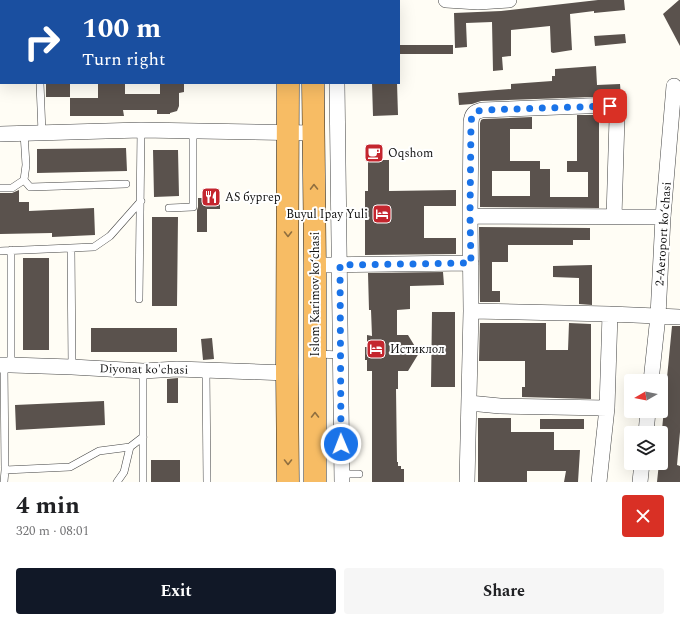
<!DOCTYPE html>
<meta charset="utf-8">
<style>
body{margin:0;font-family:Spectral,serif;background:#f6f6f6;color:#202124;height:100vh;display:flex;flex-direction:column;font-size:15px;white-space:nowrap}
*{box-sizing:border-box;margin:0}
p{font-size:13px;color:#757577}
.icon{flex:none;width:22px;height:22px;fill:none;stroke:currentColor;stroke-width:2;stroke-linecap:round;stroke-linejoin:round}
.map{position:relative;height:482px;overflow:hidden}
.side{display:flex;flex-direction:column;background:#fff;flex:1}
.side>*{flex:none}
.top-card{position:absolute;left:0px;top:0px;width:400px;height:84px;box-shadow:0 4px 16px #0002;background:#1a4fa0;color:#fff;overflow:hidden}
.needle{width:26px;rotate:261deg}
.fabs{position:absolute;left:624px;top:374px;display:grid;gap:8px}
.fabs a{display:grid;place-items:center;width:44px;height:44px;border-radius:4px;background:#fff;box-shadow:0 4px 16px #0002;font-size:20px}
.pin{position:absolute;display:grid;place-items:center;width:34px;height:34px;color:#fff;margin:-17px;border-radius:8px;box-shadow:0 2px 6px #0006}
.me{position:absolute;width:44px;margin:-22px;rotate:359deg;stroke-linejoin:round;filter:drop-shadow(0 0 3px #0008)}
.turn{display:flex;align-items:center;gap:14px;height:84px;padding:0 16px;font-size:18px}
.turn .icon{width:52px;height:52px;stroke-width:2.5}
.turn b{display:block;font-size:28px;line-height:34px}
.round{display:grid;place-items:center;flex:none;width:42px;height:42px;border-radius:4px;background:#f6f6f6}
.overview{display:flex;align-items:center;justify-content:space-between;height:68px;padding:0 16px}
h1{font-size:24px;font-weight:700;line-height:30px}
.primary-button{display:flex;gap:8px;margin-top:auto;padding:8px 16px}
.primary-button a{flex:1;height:46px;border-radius:4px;background:#111827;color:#fff;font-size:16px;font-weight:700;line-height:46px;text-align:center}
.primary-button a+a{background:#f6f6f6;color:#202124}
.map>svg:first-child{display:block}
.building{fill:#5a524d;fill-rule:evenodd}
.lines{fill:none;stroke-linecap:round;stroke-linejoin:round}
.service-casing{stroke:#444;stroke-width:8}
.minor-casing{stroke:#444;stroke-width:16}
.trunk-casing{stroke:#222;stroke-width:23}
.service{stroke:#fff;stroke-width:7}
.minor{stroke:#fff;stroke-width:15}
.trunk{stroke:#f7bc64;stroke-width:22}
.oneway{stroke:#906f3f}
.route{stroke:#1a73e8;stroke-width:7;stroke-dasharray:0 12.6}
.labels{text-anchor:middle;stroke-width:4;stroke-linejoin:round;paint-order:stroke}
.poi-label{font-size:12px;fill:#111;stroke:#fff;text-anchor:start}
.street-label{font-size:12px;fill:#111;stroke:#fff}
</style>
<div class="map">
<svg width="680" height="482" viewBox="0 0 680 482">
<rect width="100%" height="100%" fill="#fffdf5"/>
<path class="building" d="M598,0H624L625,10L594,13V11L570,14L572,50L553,53L551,52L550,26L511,30V56L502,57L503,70L493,71L492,22L466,23L467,47L455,48L454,13L501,11Z
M679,0H680V46L663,14Z
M625,34L626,43L595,46L594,36Z
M399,45H453V54H399Z
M596,66L597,85L620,84L621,96L481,101L472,104L459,105L458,93L511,89V84L552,81V76H555V69Z
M46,83H70V97H46Z
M98,83H125V94H160V83H184V92L179,93V106L177,111L170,113V114H157V110H123L124,116H70V98H98Z
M372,83H397L398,115L373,116Z
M577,115H599V208L480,207V123L481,120L483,119L532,117V129H510V161H540V169H550V197H588V172H567V161H577ZM492,171H530V196H492Z
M126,148L127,171L37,173V149Z
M153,150H178L179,196L154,197Z
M368,160H389V191L456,190V206H424V238H456V254L365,255V191H368Z
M19,190V202H29V211L94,208L95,235L52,237V233L0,234V193H12Z
M198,198H220V209H207V232H197V210L198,207Z
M152,217H178L177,306H152Z
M479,227L590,228V240H573V245H508V262H492V291H500V302H480Z
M23,258H49V350H23Z
M592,265V305L579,304V278L553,277V266Z
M443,272L444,285L410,286V309L397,310V335H408L419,353L408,371H398V389H396L397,462H398V466H401V469H404V482H372V371H367V360H365V347H367V335L372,336L371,310H369L368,273Z
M432,312H455V387H431Z
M480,323H546V350H568L569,323L591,324V399L522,397V387H525V361H479Z
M672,326H680V432L677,465L680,466V482H657L659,463H661V440Z
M91,328H177V352H91Z
M212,338L214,359L203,360L201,339Z
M178,378V403H167V379Z
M104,401L105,425L16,430L15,405Z
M478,418H511V432H554V450H580L578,482H564L566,471H527V482H478Z
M540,419H584V429H540Z
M151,460H180V482H151Z"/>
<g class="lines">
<defs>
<path id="service" d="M215,0L216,1
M40,83L42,133
M24,180L30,187L126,184
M0,188H12L24,180L26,165L24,133
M169,208L193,207V131
M71,248L72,367
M0,251L94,247L110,236L141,201
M139,299L141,130
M318,354L340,355
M4,365L5,470L4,482
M11,365V250
M206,370L207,482
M5,470L70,467L99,451L130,447L143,437
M342,474H359
M117,482L124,472L130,447
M143,482V371"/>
<path id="minor" d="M446,0L478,2L509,0
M319,1L339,0
M337,83L342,482
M0,134L141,130L313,133
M470,216L663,217
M315,265L471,263
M471,311L610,314L680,317
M0,365H11L72,367L143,371L177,369L287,373
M651,381L658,316L663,217L674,86
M469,403L500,406L607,408
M646,433L648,411
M467,482L471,311L470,216L471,122C472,114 474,112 482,110L610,105C615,108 616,112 617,118L614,217
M599,482L607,408L610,314
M640,482L642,463"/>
<path id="trunk" d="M285,0V1
M312,0V1
M288,83L287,373L288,482
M313,83L315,265V482"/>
</defs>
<use href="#service" class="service-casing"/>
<use href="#minor" class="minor-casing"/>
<use href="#trunk" class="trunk-casing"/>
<use href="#service" class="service"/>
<use href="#minor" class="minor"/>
<use href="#trunk" class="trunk"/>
</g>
<defs><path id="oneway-chevron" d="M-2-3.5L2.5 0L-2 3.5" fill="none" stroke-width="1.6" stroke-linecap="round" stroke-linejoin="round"/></defs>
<g class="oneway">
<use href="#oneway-chevron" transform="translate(314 187) rotate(-91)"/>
<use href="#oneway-chevron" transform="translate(288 234) rotate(90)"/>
<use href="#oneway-chevron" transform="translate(315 415) rotate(-90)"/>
<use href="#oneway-chevron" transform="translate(288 462) rotate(90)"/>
</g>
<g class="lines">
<path class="route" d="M341,444L340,265L471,263L470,216L471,122C472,114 474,112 482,110L610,106"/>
</g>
<defs>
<symbol id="cafe-square" viewBox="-11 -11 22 22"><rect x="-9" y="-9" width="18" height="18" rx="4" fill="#c4262e" stroke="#fff"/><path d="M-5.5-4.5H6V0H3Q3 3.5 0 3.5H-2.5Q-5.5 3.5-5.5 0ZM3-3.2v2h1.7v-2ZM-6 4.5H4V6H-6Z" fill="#fff"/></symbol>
<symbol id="restaurant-square" viewBox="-11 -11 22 22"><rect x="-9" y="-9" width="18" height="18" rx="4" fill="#c4262e" stroke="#fff"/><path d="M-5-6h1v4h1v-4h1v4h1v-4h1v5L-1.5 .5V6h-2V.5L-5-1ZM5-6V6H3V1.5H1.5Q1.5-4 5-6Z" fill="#fff"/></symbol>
<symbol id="hotel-square" viewBox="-11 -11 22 22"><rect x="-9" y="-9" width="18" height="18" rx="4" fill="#c4262e" stroke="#fff"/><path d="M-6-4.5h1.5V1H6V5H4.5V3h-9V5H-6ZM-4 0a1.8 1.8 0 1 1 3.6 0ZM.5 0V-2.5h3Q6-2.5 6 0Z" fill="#fff"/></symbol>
</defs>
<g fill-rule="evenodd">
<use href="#cafe-square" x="363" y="142" width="22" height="22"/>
<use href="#restaurant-square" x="200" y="186" width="22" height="22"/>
<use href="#hotel-square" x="371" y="203" width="22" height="22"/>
<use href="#hotel-square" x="365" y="338" width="22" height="22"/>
</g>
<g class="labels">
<g class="poi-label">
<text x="388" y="157">Oqshom</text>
<text x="225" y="201">AS бургер</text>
<text x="368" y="218" text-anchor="end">Buyul Ipay Yuli</text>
<text x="390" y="353">Истиклол</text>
</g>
<g class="street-label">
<text transform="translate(663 234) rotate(-86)" y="4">2-Aeroport koʻchasi</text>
<text transform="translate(315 294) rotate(-90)" y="4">Islom Karimov koʻchasi</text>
<text transform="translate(144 369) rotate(1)" y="4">Diyonat ko'chasi</text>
</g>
</g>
</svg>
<div class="fabs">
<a><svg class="needle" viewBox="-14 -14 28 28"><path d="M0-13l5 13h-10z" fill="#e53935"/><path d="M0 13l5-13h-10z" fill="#757577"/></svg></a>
<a><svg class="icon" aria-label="layers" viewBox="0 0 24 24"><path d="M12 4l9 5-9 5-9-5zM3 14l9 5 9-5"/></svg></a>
</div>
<div class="pin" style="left:610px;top:106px;background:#d93025"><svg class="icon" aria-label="arrive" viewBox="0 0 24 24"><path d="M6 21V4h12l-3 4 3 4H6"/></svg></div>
<svg class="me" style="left:341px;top:444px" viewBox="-20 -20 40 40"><circle r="17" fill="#1a73e8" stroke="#fff" stroke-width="3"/><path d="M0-11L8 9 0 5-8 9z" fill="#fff"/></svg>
<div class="top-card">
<div class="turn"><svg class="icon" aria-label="right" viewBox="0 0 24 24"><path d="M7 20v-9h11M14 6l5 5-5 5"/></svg><div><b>100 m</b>Turn right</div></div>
</div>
</div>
<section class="side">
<div class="overview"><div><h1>4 min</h1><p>320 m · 08:01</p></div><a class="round" style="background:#d93025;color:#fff"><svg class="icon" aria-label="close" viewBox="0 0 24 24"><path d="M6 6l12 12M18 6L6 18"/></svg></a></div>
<div class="primary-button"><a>Exit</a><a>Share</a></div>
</section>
